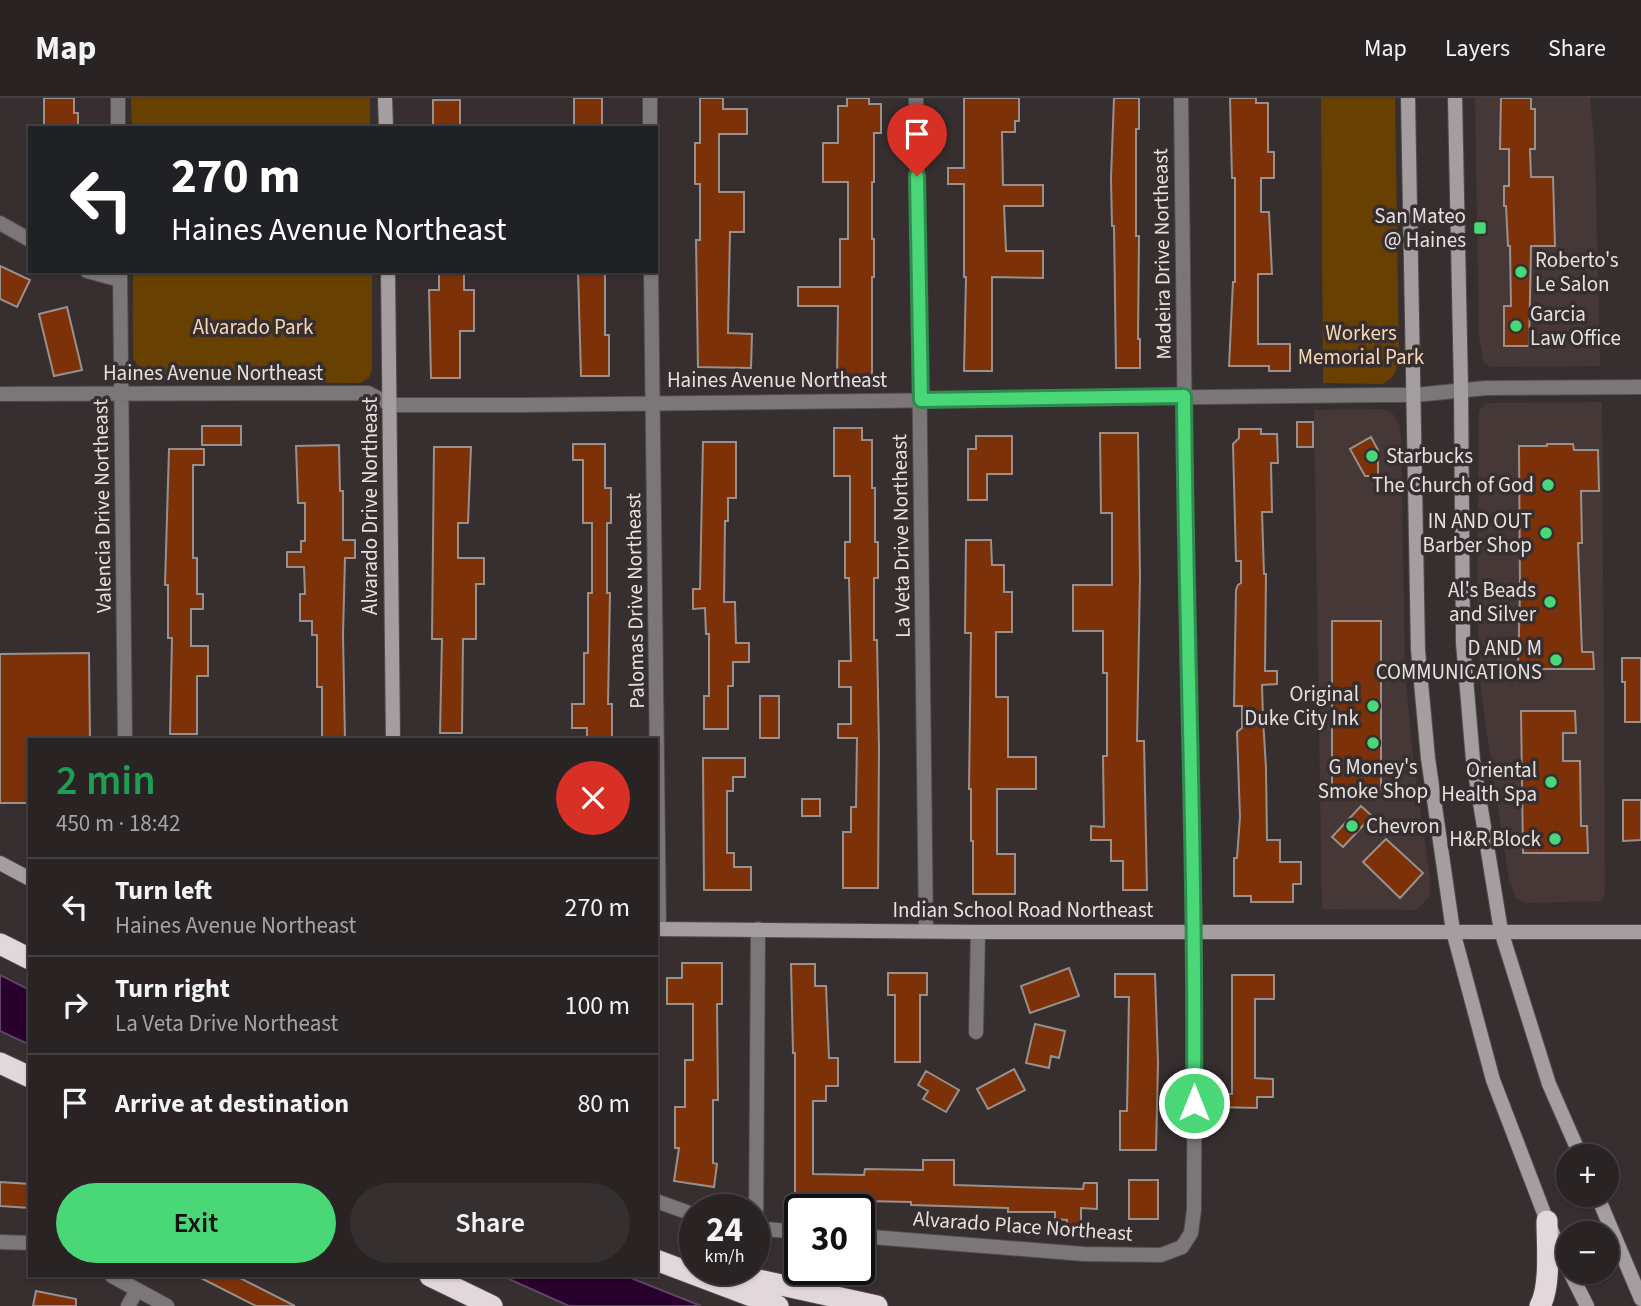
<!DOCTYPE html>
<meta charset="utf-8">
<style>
body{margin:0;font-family:"Source Sans 3",sans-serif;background:#352f30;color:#f1f3f6;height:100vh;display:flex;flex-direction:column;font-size:26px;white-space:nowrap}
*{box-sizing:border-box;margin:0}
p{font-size:23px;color:#a5a4a6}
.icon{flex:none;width:38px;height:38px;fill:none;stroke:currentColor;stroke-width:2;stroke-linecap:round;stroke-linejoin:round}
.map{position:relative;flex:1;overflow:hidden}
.panel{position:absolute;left:28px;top:640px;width:630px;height:539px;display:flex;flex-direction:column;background:#292323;border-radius:0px;box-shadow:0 2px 5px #0004,0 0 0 2px #454041}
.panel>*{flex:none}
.top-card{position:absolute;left:28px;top:28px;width:630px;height:147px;border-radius:0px;box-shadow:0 2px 5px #0004,0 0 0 2px #454041;background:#202124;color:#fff;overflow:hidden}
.tools{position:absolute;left:1556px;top:1046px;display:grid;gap:14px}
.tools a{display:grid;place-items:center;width:63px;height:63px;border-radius:50%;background:#292323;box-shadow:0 2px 5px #0004,0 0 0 2px #454041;font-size:35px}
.speed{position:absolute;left:679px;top:1096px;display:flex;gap:14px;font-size:35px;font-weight:700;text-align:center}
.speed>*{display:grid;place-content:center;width:91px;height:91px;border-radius:50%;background:#292323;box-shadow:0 2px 5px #0004,0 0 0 2px #454041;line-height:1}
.speed small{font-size:18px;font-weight:400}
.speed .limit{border:4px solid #111;border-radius:10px;background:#fff;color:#111}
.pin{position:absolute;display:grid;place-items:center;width:60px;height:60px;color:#fff;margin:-72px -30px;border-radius:50% 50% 50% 0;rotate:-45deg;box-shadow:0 0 7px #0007}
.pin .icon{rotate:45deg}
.me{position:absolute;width:77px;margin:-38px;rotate:0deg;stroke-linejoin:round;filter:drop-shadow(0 0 5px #0008)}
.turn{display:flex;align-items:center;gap:24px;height:147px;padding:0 28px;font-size:32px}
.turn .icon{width:91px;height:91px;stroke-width:2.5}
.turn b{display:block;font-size:49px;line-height:60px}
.round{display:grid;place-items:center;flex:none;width:74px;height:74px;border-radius:37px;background:#352f30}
.headline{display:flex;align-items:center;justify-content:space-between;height:119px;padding:0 28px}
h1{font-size:42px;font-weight:600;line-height:52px;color:#1e9e55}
.button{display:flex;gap:14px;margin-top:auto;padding:14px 28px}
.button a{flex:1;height:80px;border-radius:42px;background:#4ad778;color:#111;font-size:28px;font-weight:600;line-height:80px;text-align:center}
.button a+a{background:#352f30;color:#f1f3f6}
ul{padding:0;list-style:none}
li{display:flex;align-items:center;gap:21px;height:98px;padding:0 28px;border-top:2px solid #454041}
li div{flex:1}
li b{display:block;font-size:26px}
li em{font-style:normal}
header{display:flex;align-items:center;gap:42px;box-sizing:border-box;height:98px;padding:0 35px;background:#292323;border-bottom:2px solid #454041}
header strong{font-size:33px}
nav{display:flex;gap:38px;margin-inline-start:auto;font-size:24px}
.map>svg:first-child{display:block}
.built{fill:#473838}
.green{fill:#684102}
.water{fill:#28012d;stroke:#614463;stroke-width:2}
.building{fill:#7c3109;stroke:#99908c;stroke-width:2}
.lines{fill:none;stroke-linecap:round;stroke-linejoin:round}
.street-casing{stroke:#534b4b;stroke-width:16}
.secondary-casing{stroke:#534b4b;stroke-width:16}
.highway-casing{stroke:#534b4b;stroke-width:23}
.street{stroke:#7b7779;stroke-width:14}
.secondary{stroke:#a59ea1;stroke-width:14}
.highway{stroke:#e2d8dc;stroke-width:21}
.route-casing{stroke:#308c4e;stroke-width:18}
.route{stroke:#4ad778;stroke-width:12}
.poi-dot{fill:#4ad778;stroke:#372f2f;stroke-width:2.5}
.labels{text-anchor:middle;stroke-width:7;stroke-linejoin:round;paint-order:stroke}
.poi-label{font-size:21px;fill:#e6e1e1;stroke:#372f2f;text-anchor:end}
.street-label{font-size:21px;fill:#e6e1e1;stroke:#372f2f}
.park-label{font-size:21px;fill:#f7d8b5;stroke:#372f2f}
</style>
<header>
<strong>Map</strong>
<nav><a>Map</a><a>Layers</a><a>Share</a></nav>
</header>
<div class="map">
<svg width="1641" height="1208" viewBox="0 0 1641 1208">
<rect width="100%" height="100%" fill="#372f2f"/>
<path class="built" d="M1475,0H1590L1595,55L1600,268L1491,269L1484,265L1479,239Z
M1602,304L1605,795L1601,803L1525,805L1516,800L1509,782L1481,595L1477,512L1479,313L1485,306L1492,305Z
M1383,311L1392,315L1399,326L1401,340L1405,573L1413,661L1430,781L1429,799L1416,812L1322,811L1314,312Z"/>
<path class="green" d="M131,0H370V30H132Z
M1321,0H1395L1399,262C1396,274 1394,281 1382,286L1323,285Z
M133,173H372V271L369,280L360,285L156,283L142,275L133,260Z"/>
<path class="water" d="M0,877L30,892V947L0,933Z
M502,1178H626L701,1208H569Z"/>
<path class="building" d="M44,0H74V15H78V30H44Z
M574,0H602V30H574Z
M700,0H723V11H747V36H719V94H744V134H730L728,235L752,236L751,270L698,269L696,142H700V86H695V45H700Z
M847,0H869V6H881V35H874V84H872V141H874V179H872V278H837L838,208H798V189H840V141H848V84H823V45H838V8H847Z
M964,0H1019V23H1015V34H1002L1003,87H1043V108H1004L1006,153H1043V180L992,179V273H964L966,179H964V86H948V70H964Z
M1114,0H1139V31H1136V138H1139L1138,241H1140V270H1116L1114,128H1112L1111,80Z
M1230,0H1256V5H1268V54H1274V80H1261V114H1269L1272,176H1258V246H1290V273H1269V268H1229L1233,184H1235V80H1232Z
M1501,0H1531V11H1535V51H1530L1531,79H1553L1555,148H1531L1529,248H1504V208H1511L1510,148H1508L1506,108H1504V88H1509V51H1500Z
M433,2H460V30H433Z
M0,168L30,182L17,209L0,201Z
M439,173H464V192H474V233H460V280H431L429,192H439Z
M578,173H605V237H609V278H581Z
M67,209L82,272L54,278L39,216Z
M1297,324H1313V349H1297Z
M202,328H241V347H202Z
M834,330H862V342H872V390H875V444H878V480H874V542H877L879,650L878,790H843V734H851V709H856L857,640H838V626H851V589H839V563H851L849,480H845V444H850V378H834Z
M1239,331H1261V336H1277L1278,365H1271L1272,414H1262L1264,476H1266L1265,573H1277V586L1262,587L1263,621L1266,670L1267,742H1280V764H1301V786H1293V804H1251V798H1234V760H1237L1240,719L1237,634L1242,630V608H1234L1236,492L1238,487L1241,485V463H1236L1233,346L1239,340Z
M1100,335H1138L1140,479L1137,643H1144L1147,792H1123V763H1111V742H1091V728L1104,729L1103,658H1107V575H1103V533H1073V487H1112V415H1101Z
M976,338H1012V376H987V402H968V351H976Z
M1371,339L1378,352V378H1365L1350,351Z
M703,344H736V400H728V423H725L724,504H735L736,545H749V564H733V588H728V631H704V598H709V536H706L705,510L693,511V491H700Z
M573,346H605V390H611V425H607V495H610L608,606H612V642H587V630H572V606H584V555H588V495H592V425H583V362H573Z
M1547,346H1573L1574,352H1598L1599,393H1581L1582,445H1578L1582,554H1593L1594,571H1518L1520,493L1519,348H1547Z
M339,347L340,393H343V442H355V460H345L343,537L345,641H322V589H317V537H312V523H300V496H305L304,469H287V454H301V443H305V405H298L296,348Z
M434,349H471L468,425H458V460H484V486H476V541H463L462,635H440L442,541H432Z
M169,351H204V367H193V460H197V496H203V511H191V548H208V578H197V636H170L172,540H168V487H165Z
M966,442H991L992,467H1004V494H1012V534H996V599H1008V659H1036V691H997V756H1015V796H973V743H971V691H969L971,535H965Z
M1332,523H1381V692H1332Z
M89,555L90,642H30V705H0V556Z
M1622,560H1641V624H1625V584H1622Z
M760,598H779V640H760Z
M1521,613H1575L1576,635H1563V663H1580L1581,728H1587L1588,755H1523Z
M703,660H745V679H733V693H727V755H734V769H751V792H704Z
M802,701H820V718H802Z
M1623,702H1641V742L1623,743Z
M1361,708L1372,718L1343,749L1332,739Z
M1386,741L1423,775L1400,800L1363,764Z
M682,865H722V906H717L718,1002H713V1065L717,1066L714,1089L674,1083L679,1050H675V1009H685V962H693V906H667V880H682Z
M791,866H815V888H826L829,960H838V988H826V1003H813V1076L864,1077L865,1071L923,1072V1062H954V1087L1083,1091L1084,1085H1097V1111L1081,1110V1136L1066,1135L1067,1122L1055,1121V1114H1008V1110L911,1107V1104L864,1103V1099L795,1097V955H793Z
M1069,870L1079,898L1030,915L1021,888Z
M888,875H927V897H920V964H895V897H888Z
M1115,876H1155L1158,964L1156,1052H1120V1013H1127L1129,899H1115Z
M1232,877H1274V901H1255V980L1273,981V999H1257V1010L1216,1009V996H1232Z
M1035,926L1065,933L1059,960L1051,958L1049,970L1026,965Z
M1014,971L1025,992L988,1011L977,991Z
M926,973L959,992L946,1014L923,1001L928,993L918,987Z
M1129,1082H1158V1121H1129Z
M0,1084L30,1086V1110L0,1108Z
M197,1178H236L295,1208H256Z
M36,1193L76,1201V1208H33Z"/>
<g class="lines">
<defs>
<path id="street" d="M118,0V30
M650,0V30
M916,0L926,833
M0,125L30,142
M87,173L120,182
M120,173L125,642
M651,173L659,831
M0,296L368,295L391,307H525L1379,297H1415L1486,290L1641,289
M976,934L978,834
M656,1103L695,1117
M754,1130L800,1134
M756,1130L758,831
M859,1138L1084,1156L1161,1157L1182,1149L1191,1135L1194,1112L1195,834L1188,601L1181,0
M0,1144L30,1145
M112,1178L167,1208
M128,1208L137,1192"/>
<path id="secondary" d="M385,0L386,30
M1408,0L1418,552L1428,660L1453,833L1493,982L1547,1123L1568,1169
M1455,0L1461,291L1463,545L1473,662L1501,833L1549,986L1581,1059
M388,173L393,642
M0,765L30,781
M656,831L978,834H1641
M1597,1097L1641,1201
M1570,1174L1587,1208"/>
<path id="highway" d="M0,846L30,861
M0,965L30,979
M656,1162L778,1208
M708,1171L877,1208
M430,1178L492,1208
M1540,1208C1551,1188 1547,1146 1547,1123"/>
</defs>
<use href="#street" class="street-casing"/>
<use href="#secondary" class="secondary-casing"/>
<use href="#highway" class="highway-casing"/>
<use href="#street" class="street"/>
<use href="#secondary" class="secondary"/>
<use href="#highway" class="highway"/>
</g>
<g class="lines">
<defs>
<path id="route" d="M917,78L921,302L1184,298C1186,534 1196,769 1194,1005"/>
</defs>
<use href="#route" class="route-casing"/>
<use href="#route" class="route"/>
</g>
<g class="poi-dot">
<rect x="1473" y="123" width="14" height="14" rx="3.5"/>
<circle cx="1521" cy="174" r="7"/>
<circle cx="1516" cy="228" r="7"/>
<circle cx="1372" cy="358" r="7"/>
<circle cx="1548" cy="387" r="7"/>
<circle cx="1546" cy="435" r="7"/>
<circle cx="1550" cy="504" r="7"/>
<circle cx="1556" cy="562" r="7"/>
<circle cx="1373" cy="608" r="7"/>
<circle cx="1373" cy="645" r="7"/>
<circle cx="1551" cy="684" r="7"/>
<circle cx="1352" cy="728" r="7"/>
<circle cx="1555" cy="741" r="7"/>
</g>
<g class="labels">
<g class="poi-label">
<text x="1466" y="125">San Mateo<tspan x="1466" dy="24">@ Haines</tspan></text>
<text x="1535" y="169" text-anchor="start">Roberto's<tspan x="1535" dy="24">Le Salon</tspan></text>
<text x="1530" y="223" text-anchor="start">Garcia<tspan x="1530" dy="24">Law Office</tspan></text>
<text x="1386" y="365" text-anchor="start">Starbucks</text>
<text x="1534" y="394">The Church of God</text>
<text x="1532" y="430">IN AND OUT<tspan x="1532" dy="24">Barber Shop</tspan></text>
<text x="1536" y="499">Al's Beads<tspan x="1536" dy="24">and Silver</tspan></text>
<text x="1542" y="557">D AND M<tspan x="1542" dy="24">COMMUNICATIONS</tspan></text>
<text x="1359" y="603">Original<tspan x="1359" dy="24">Duke City Ink</tspan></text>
<text x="1373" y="676" text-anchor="middle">G Money's<tspan x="1373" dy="24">Smoke Shop</tspan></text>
<text x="1537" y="679">Oriental<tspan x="1537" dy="24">Health Spa</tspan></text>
<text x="1366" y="735" text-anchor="start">Chevron</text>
<text x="1541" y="748">H&amp;R Block</text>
</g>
<g class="street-label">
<text transform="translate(1162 156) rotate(-91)" y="7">Madeira Drive Northeast</text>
<text x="213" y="282">Haines Avenue Northeast</text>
<text x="777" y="289">Haines Avenue Northeast</text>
<text transform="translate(102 408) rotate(-91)" y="7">Valencia Drive Northeast</text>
<text transform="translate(370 408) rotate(-90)" y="7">Alvarado Drive Northeast</text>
<text transform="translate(901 438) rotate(-91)" y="7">La Veta Drive Northeast</text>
<text transform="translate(635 503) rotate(-91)" y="7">Palomas Drive Northeast</text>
<text x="1023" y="819">Indian School Road Northeast</text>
<text transform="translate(1023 1128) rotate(4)" y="7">Alvarado Place Northeast</text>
</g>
<g class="park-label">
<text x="253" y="236">Alvarado Park</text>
<text x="1361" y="242">Workers<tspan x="1361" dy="24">Memorial Park</tspan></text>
</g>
</g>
</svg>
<div class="tools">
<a>+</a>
<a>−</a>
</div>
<div class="speed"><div>24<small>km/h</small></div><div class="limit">30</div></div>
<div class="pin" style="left:917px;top:78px;background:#d93025"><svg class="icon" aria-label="arrive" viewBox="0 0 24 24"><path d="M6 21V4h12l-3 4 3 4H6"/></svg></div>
<svg class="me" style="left:1194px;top:1005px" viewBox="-20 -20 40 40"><circle r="17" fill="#4ad778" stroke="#fff" stroke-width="3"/><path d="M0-11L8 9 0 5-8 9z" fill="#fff"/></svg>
<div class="top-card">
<div class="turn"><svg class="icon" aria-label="left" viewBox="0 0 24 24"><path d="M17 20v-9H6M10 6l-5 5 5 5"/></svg><div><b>270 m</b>Haines Avenue Northeast</div></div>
</div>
<section class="panel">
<div class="headline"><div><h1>2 min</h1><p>450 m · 18:42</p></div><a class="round" style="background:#d93025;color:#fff"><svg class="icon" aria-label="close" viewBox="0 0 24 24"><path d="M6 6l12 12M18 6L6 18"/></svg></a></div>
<ul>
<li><svg class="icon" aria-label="left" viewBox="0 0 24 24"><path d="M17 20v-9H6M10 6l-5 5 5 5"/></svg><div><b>Turn left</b><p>Haines Avenue Northeast</p></div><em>270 m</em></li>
<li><svg class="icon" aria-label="right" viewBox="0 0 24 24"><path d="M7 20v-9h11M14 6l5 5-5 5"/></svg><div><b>Turn right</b><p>La Veta Drive Northeast</p></div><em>100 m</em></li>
<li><svg class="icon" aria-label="arrive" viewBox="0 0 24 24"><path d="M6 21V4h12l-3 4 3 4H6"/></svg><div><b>Arrive at destination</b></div><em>80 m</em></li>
</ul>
<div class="button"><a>Exit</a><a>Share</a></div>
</section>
</div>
